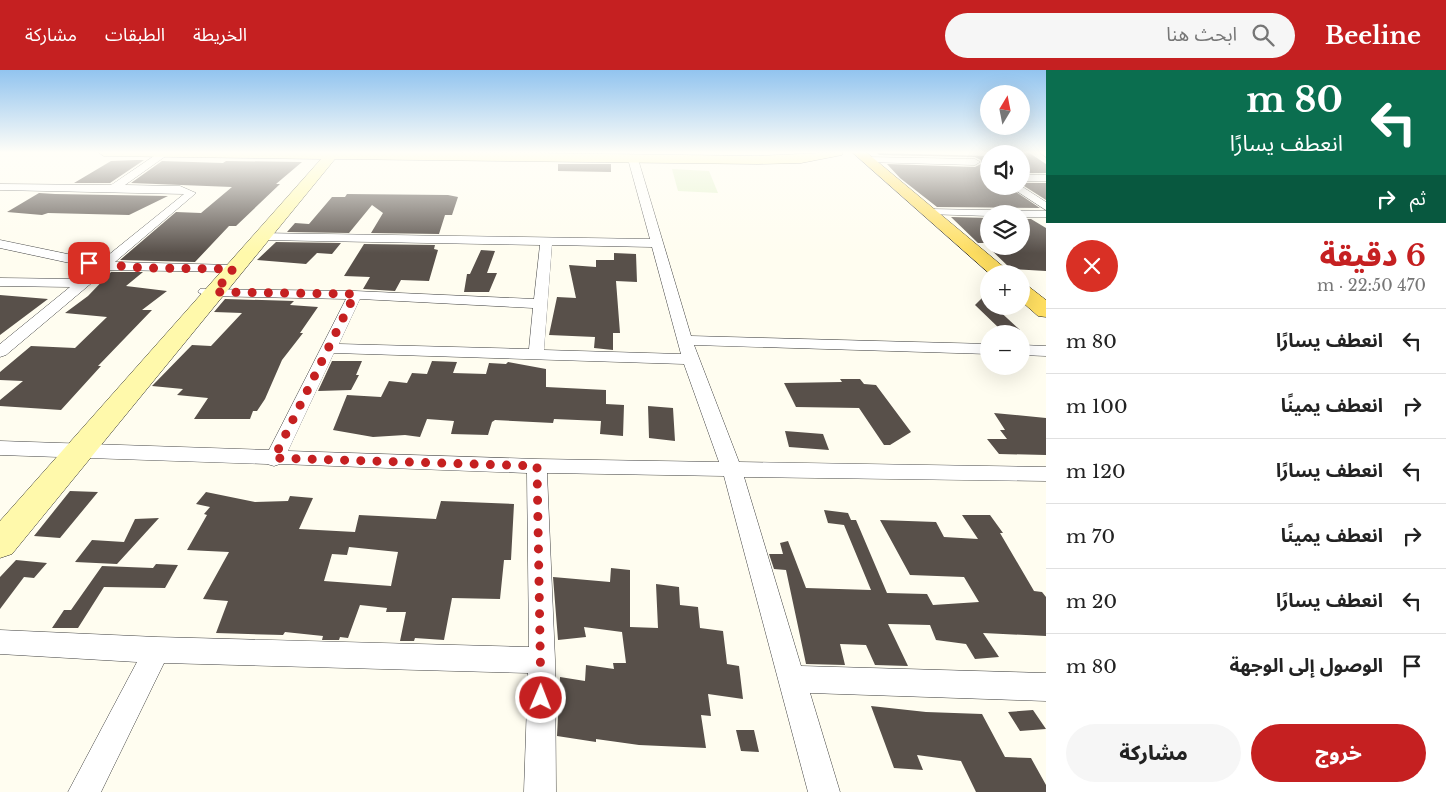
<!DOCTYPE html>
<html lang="ar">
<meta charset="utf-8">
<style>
body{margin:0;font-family:"Libre Baskerville","Noto Sans Arabic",serif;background:#f6f6f6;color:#222;direction:rtl;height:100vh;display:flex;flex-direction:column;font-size:19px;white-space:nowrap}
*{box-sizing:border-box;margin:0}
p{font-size:16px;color:#767676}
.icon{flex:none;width:28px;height:28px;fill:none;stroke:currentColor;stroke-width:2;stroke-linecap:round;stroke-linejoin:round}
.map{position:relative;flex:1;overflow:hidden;direction:ltr}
.details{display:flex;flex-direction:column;background:#fff;width:400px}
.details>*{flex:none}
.hud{background:#0b6e4f;color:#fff;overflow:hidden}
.needle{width:32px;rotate:10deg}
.buttons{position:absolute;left:980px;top:15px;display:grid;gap:10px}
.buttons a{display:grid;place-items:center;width:50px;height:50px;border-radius:50%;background:#fff;box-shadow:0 5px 20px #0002;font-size:25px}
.pin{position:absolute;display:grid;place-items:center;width:42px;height:42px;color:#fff;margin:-21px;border-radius:10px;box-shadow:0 2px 8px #0006}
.me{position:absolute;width:55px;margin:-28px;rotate:1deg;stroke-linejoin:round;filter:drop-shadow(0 0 4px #0008)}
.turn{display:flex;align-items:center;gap:18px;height:105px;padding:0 20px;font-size:22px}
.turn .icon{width:65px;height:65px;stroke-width:2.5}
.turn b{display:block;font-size:35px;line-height:42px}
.then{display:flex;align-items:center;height:48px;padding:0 20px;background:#0003;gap:10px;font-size:19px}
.round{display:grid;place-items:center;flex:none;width:52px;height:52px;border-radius:26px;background:#f6f6f6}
.overview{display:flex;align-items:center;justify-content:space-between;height:85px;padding:0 20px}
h1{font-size:30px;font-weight:800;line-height:38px;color:#c52021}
.primary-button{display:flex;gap:10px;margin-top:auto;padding:10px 20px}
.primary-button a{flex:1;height:58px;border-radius:30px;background:#c52021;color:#fff;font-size:20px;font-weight:800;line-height:58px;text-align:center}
.primary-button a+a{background:#f6f6f6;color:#222}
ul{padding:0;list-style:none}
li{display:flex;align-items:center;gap:15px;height:65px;padding:0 20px;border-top:1px solid #e0e0e0}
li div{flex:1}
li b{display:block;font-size:19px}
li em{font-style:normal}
header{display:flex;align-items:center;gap:30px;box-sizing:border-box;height:70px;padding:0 25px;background:#c52021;color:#fff}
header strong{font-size:24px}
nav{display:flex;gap:28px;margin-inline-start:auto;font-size:18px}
.search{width:350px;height:45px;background:#f6f6f6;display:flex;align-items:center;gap:12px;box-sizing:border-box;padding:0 18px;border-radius:28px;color:#767676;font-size:19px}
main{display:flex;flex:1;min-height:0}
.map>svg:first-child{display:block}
.pitch{fill:#e3f2ca}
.building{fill:#58504a;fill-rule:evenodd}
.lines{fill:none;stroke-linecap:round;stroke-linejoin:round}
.street-casing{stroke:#424242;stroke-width:1}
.secondary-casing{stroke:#313131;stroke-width:1}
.primary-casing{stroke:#202020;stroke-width:1}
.street{fill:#fff;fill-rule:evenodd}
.secondary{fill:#fff9ab;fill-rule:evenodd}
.primary{fill:#fede61;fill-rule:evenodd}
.route{stroke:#c52021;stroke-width:9;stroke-dasharray:0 16.2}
</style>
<header>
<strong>Beeline</strong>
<div class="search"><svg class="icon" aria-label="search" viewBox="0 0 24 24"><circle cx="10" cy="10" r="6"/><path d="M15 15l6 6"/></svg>ابحث هنا</div>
<nav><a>الخريطة</a><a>الطبقات</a><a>مشاركة</a></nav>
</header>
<main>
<section class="details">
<div class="hud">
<div class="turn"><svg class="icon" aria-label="left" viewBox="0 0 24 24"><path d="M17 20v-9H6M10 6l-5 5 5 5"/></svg><div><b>80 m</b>انعطف يسارًا</div></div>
<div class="then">ثم<svg class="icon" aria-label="right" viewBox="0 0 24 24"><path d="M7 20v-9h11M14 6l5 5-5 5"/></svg></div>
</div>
<div class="overview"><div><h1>6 دقيقة</h1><p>470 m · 22:50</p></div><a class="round" style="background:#d93025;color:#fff"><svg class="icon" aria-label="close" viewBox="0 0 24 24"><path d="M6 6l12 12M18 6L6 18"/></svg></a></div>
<ul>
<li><svg class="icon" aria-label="left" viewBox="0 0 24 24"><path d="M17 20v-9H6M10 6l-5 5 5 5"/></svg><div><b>انعطف يسارًا</b></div><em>80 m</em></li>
<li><svg class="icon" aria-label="right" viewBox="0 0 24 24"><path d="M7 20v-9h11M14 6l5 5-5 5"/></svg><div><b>انعطف يمينًا</b></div><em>100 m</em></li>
<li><svg class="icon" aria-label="left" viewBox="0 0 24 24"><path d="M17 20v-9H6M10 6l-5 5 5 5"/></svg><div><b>انعطف يسارًا</b></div><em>120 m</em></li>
<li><svg class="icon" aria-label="right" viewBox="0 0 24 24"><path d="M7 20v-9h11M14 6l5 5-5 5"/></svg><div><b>انعطف يمينًا</b></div><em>70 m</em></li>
<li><svg class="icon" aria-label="left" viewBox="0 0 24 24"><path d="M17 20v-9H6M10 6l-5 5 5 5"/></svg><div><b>انعطف يسارًا</b></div><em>20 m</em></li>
<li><svg class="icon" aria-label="arrive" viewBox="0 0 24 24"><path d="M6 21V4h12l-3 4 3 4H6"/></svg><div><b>الوصول إلى الوجهة</b></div><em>80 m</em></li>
</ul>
<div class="primary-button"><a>خروج</a><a>مشاركة</a></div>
</section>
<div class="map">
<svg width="1046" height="722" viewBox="0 0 1046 722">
<rect width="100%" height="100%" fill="#fffdf0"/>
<path class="pitch" d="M672,99L709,101L718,123L678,121Z"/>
<path class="building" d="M1021,82H1028L1046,94V103H1021Z
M877,83L989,86V116H1007L1040,138L937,137L900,108L887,94L975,97L981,94V90L975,87L879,85Z
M136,90H144L110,113H74L111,91Z
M162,91L223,93L226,91L302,92L276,114H280L236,156H229L195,192L120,190L176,142L201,143L232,117L131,113Z
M558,94H611V102L558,101Z
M1021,113H1046V130L1021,114Z
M39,123L55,124L168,126L129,145L48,143L42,145L7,142Z
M347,124L448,125L458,127L452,145H445L439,164L371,163L383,143L372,135L349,163L287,162L295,153L309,154L332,127H345Z
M951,147L989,148V176H1021V149H1031L1046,158V201L1011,199L984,173H978Z
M276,172L341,173L332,184L317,183L306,194L257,190Z
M364,174L435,175L434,179L438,180L429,211L401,210L395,221L363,219L370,207L344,206Z
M481,180L495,181L487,203H497L489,222H464L467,204H470Z
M614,183L636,184L637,212L616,211L620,263H613V280L594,278L595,267L549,265L557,227L576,228L569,195L596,197V190H614Z
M111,202H143L126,216L167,221L142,240H152L98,296H101L61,340L0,336V330L23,311L0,310V302L31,276L75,278L107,247L65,243L88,226Z
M0,225L48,229L0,265Z
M983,227L989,231V236H994L1020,260H1001L975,235Z
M225,229L294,231L290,235L318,237L300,263H303L282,290L265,329L257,341H253L250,349H194L208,328L177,325L183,319L152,316L192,275L211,276L242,243L214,242Z
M332,291H362L356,305H359L351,320L318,321Z
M432,291L457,292L453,303L486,304L489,293L506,294L508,292L546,299V317L606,320V334L624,335L623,366L600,364L601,351L554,349L553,353L495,350L492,352L488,365L451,364L454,351L427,349L420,367L405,365L373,367L333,360L347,325L381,327L389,311L407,313L412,303L427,304Z
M840,309H860L864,314L876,315L911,362L890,375H884L859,338L796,337L784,313L842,312Z
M648,336L673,338L675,371L649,368Z
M994,343L1046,348V385L999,384L987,369H1007L1000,360H1005Z
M785,361L823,364L829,380L789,377Z
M70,421L98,422L60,468L34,466Z
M206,422L255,432L288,431L290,426L313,428L299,459L355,462L359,445L436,449L441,431L514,434L511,490H504L500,529L452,528L444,570L415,568L414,571H400L406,542H386L387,538L360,535L348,568L340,567L339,570H322L323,566L285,562L283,565L216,563L228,531L203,529L229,482L187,480L207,445L204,444L210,437L196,434ZM349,477L398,482L391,516L324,511L332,484L347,485Z
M824,440L848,443L851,450H856L887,523L927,524L933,535L979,532L964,507L910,505L880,450L936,452L944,467L978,469L962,445H990L1003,463H1000L1034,521L1042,522L1046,527V566L983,563L999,587L975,589L966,574L936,570L930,555L888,554L908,596L875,595L866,575L840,574L845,595L806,594L786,500L774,499L769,484H783L780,473L788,471L806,518L871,520L844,455L828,453Z
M159,448L117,494L75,492L92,470L124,472L135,449Z
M16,490L47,493L34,508L24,507L0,539V507Z
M156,494L178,495L165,518L104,517L78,558H52L64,540H71L102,496L153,498Z
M611,498L630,500V557L658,558L656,514L679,517L680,535L698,537L700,558L723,561L727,594L739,596L743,629L708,624L711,646L701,645L706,678L639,675L596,669V672L557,666L560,607L585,611L586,595L614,599L613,593H626L622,562L584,557L586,567L558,570L553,507L610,512Z
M871,636L926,642L982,644L1005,687L1031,688L1046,715V722H976L961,691L917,685L923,700L894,698Z
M1033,640L1046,659L1020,661L1008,642Z
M736,660H754L759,682L741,681Z"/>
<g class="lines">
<defs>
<path id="street" d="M160,82L170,83L125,115L180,116L196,123L115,192L233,195L238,196L240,199L238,202L107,200L6,285L0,287V274L70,217L0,216V208L80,209L93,198L0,178V170L101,191L184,124L0,120V114L111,115Z
M1039,82H1046V87Z
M633,86L638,89L691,266L989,274V284L694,275L739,392L1046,397V411L744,407L801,596L1046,603V631L810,623L840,722H808L724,406L547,403L555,590L556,722H524L528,603L164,593L101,722H68L137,592L0,584V560L157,567L529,577L527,403L280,394L274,396L267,394L0,385V371L269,380L346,229L205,226L198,222L200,219L355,221L534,229L540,175L262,170L256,166L258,163L650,169L628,89ZM552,175L652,177L681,284L544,280ZM360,229L533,238L529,279L339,274ZM334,283L684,294L719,392L537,389L288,381Z
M868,87L975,89L980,92L975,95L865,92L863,90Z
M1021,105H1046V111H1021Z
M1009,116H1021L1046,132V140Z
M929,139L1046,141V147H1021V144H989V146L925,144L923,142Z
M1021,275L1046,276V286L1021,285Z"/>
<path id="secondary" d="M98,82H457L758,86L843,82L842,85L801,93L758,94L335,89L12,484L0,488V451L321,89L104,86Z"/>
<path id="primary" d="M852,82H866L1012,204H990Z
M1021,214L1028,216L1046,230V247L1038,246L1021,231Z"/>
</defs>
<use href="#street" class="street-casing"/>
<use href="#secondary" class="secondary-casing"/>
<use href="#primary" class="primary-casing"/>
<use href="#street" class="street"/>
<use href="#secondary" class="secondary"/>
<use href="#primary" class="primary"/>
</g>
<linearGradient id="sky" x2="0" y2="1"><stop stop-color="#92c4ef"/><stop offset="0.45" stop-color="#fffef8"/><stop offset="1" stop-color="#fffef8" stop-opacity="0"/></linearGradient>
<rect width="1046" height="183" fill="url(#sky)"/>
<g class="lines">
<path class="route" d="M89,193L143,198L233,199L215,222L355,224L274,388L537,396L541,628"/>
</g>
</svg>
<div class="buttons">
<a><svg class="needle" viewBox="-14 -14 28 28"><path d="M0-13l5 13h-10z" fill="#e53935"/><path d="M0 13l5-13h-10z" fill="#767676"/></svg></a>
<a><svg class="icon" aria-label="sound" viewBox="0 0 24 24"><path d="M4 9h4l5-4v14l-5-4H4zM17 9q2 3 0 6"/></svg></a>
<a><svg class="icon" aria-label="layers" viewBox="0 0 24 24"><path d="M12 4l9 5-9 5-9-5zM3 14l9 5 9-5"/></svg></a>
<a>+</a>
<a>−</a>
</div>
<div class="pin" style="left:89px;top:193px;background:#d93025"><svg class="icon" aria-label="arrive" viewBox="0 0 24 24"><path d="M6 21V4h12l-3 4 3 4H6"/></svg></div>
<svg class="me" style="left:541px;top:628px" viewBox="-20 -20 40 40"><circle r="17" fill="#c52021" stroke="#fff" stroke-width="3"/><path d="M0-11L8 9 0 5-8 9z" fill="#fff"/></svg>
</div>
</main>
